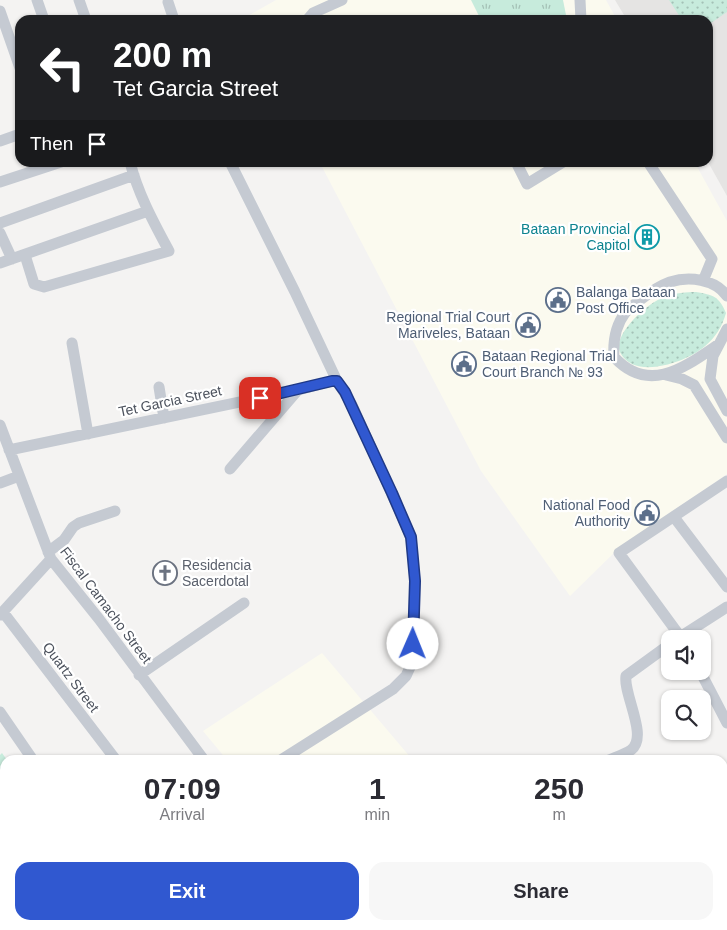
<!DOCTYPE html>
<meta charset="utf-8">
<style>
body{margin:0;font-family:Arial,sans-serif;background:#f7f7f7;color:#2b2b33;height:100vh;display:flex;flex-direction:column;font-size:19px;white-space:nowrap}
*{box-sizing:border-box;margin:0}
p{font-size:16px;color:#7c7c81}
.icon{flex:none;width:28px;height:28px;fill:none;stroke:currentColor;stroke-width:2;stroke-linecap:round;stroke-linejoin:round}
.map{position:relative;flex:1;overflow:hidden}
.drawer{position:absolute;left:0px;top:755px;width:728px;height:175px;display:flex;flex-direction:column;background:#fff;border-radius:15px 15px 0 0;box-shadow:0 1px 4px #0004}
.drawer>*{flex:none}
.guide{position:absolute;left:15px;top:15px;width:698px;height:152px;border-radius:15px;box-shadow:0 1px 4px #0004;background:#202124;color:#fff;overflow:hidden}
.tools{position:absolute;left:661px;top:630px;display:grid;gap:10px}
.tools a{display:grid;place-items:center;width:50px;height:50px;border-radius:10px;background:#fff;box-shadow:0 1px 4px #0004;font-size:25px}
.pin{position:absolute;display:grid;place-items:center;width:42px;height:42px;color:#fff;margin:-21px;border-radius:10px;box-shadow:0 2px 8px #0006}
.me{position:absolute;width:55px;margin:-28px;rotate:1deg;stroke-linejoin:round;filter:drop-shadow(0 0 4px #0008)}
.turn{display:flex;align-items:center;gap:18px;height:105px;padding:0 15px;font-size:22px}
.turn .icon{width:65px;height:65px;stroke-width:2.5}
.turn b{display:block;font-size:35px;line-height:42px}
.then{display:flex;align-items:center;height:48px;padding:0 15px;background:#0003;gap:10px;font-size:19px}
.eta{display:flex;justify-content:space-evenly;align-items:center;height:85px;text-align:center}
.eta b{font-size:30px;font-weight:700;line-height:35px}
.action{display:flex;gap:10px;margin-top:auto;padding:10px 15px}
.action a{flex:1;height:58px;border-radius:15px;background:#3058d0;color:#fff;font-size:20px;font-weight:700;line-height:58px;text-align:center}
.action a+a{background:#f7f7f7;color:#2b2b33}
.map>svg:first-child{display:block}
.commercial{fill:#fbfaef}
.education{fill:#e5e4e3}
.grass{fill:url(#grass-tufts)}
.park{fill:url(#park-dots)}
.pitch{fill:#c7ebdc}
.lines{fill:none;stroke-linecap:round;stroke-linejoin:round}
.minor{stroke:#c5cad2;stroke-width:11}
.route-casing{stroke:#1f3987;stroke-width:12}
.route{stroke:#3058d0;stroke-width:9}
.labels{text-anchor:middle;stroke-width:4.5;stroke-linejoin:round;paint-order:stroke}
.culture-label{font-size:14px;fill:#0d838f;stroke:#fff;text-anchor:end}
.service-label{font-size:14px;fill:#4e5e75;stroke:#fff;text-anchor:start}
.street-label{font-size:14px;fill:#4c525d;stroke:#fff}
.worship-label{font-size:14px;fill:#5b616d;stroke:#fff;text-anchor:start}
</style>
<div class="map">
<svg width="727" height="930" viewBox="0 0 727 930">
<defs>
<pattern id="grass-tufts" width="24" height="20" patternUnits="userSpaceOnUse" patternTransform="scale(1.25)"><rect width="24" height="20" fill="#c7ebdc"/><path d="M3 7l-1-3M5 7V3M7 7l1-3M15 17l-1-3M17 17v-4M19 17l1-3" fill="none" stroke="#a4c1b6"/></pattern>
<pattern id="park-dots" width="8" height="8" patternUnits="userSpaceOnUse" patternTransform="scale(1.25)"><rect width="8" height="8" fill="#c7ebdc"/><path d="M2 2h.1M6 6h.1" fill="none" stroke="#a4c1b6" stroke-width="1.8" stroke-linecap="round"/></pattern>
</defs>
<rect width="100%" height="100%" fill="#f4f3f2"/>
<path class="commercial" d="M276,0H606L617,20H245L244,18Z
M320,163H695L727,221V474L620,547L570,596L481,471Z
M322,653L411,758L408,760H227L203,731Z
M380,925H465L453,930H384Z
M544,925H699L688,930H546Z"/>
<path class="education" d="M615,0H727V196L708,162V20H627Z"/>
<path class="grass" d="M471,0H563L567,20H481Z"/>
<path class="park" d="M669,0H727V12L708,25V20H682Z
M696,292C713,295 719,296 726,313C722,327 716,337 704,347C686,362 636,380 621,354C609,336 650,301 666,296C675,293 687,292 696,292Z"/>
<path class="pitch" d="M2,753L7,760H5V781L0,784V755Z"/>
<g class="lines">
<path class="minor" d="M37,0L44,20
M79,0L86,20
M580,0L581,20
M168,2L174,20
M0,11L20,68
M307,20L313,13L342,0
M0,141L20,134
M230,162L295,292L337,381L352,405L411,537L415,581L413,644L411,665L406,676L393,689L281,760
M516,162L527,184L563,162
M648,162L712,259L703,281
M0,182L61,162
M0,223L134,175
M0,233L12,259
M25,255L34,284L44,287L169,251C154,223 138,194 130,162
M0,263L148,211
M727,329L713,356L710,379L727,411
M72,343L88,434
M719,344C685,367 649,395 614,357C613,342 616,325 625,313C629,308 635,304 640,300C649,293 659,286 670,282C689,276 715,279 727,296
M666,375L682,379L694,385L727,438
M159,387L164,418
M0,425L51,559L99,619L204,760
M9,450L298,390L332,381H337
M230,469L298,390
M0,483L19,476
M674,517L727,587
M48,552L64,540L73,527L79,523L115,511
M3,612L116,760
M0,615L51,559
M677,639L727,607
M682,639L619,553L727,481
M700,671L727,723
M139,675L244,603
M0,712L33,760
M609,760C616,757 625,754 631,750C649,737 623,694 626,676L670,644
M0,841L5,839
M722,845L727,843
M0,912L5,911
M23,925L25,930
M78,925L80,930
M153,925L155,930
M239,925L245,930
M369,925L373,930
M507,925L509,930
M704,930L712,926"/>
</g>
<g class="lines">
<defs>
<path id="route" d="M260,398L332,381H337L345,392L392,493L411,537L415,581L413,644"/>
</defs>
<use href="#route" class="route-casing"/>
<use href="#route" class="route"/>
</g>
<defs>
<symbol id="building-ring" viewBox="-11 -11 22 22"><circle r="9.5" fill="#fff" stroke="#0f9aa8" stroke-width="1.5"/><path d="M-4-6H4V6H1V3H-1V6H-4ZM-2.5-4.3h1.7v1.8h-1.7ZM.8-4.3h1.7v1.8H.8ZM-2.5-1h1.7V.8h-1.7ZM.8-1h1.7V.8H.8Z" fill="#0f9aa8"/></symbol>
<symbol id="civic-ring" viewBox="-11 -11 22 22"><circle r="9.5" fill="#fff" stroke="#5c6f8a" stroke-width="1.5"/><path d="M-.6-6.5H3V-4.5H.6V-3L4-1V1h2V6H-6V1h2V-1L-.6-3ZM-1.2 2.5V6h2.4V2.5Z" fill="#5c6f8a"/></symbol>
<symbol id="church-ring" viewBox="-11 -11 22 22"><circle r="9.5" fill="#fff" stroke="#6b7280" stroke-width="1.5"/><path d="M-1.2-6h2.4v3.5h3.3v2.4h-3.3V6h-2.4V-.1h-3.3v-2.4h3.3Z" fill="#6b7280"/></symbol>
</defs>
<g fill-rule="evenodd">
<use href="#building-ring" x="633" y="223" width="28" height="28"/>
<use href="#civic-ring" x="544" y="286" width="28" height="28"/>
<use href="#civic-ring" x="514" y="311" width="28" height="28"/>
<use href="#civic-ring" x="450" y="350" width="28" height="28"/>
<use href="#civic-ring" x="633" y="499" width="28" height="28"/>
<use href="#church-ring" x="151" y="559" width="28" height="28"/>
</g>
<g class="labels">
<g class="culture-label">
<text x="630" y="234">Bataan Provincial<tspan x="630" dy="16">Capitol</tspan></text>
</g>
<g class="service-label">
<text x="576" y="297">Balanga Bataan<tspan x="576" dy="16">Post Office</tspan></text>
<text x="510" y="322" text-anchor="end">Regional Trial Court<tspan x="510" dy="16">Mariveles, Bataan</tspan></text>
<text x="482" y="361">Bataan Regional Trial<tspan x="482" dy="16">Court Branch № 93</tspan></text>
<text x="630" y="510" text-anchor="end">National Food<tspan x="630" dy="16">Authority</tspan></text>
</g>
<g class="street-label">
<text transform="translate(170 401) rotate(-12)" y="5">Tet Garcia Street</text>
<text transform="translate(106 605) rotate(53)" y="5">Fiscal Camacho Street</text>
<text transform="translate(71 677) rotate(53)" y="5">Quartz Street</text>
</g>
<g class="worship-label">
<text x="182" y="570">Residencia<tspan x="182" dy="16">Sacerdotal</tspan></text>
</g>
</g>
</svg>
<div class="tools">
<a><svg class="icon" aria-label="sound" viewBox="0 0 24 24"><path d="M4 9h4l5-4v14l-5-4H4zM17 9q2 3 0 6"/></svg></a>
<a><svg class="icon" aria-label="search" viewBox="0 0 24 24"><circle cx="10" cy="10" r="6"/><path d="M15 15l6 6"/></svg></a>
</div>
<div class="pin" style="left:260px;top:398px;background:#d93025"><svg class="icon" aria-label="arrive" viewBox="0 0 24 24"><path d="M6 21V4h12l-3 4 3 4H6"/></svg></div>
<svg class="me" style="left:413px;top:644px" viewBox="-20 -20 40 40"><circle r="19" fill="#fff"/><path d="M0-13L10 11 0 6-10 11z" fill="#3058d0"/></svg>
<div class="guide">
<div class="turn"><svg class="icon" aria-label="left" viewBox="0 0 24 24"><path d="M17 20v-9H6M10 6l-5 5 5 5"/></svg><div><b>200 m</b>Tet Garcia Street</div></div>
<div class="then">Then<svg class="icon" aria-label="arrive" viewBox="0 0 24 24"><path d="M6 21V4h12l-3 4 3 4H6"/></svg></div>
</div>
<section class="drawer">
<div class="eta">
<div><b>07:09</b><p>Arrival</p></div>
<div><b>1</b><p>min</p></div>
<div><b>250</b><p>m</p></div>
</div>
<div class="action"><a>Exit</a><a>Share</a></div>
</section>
</div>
